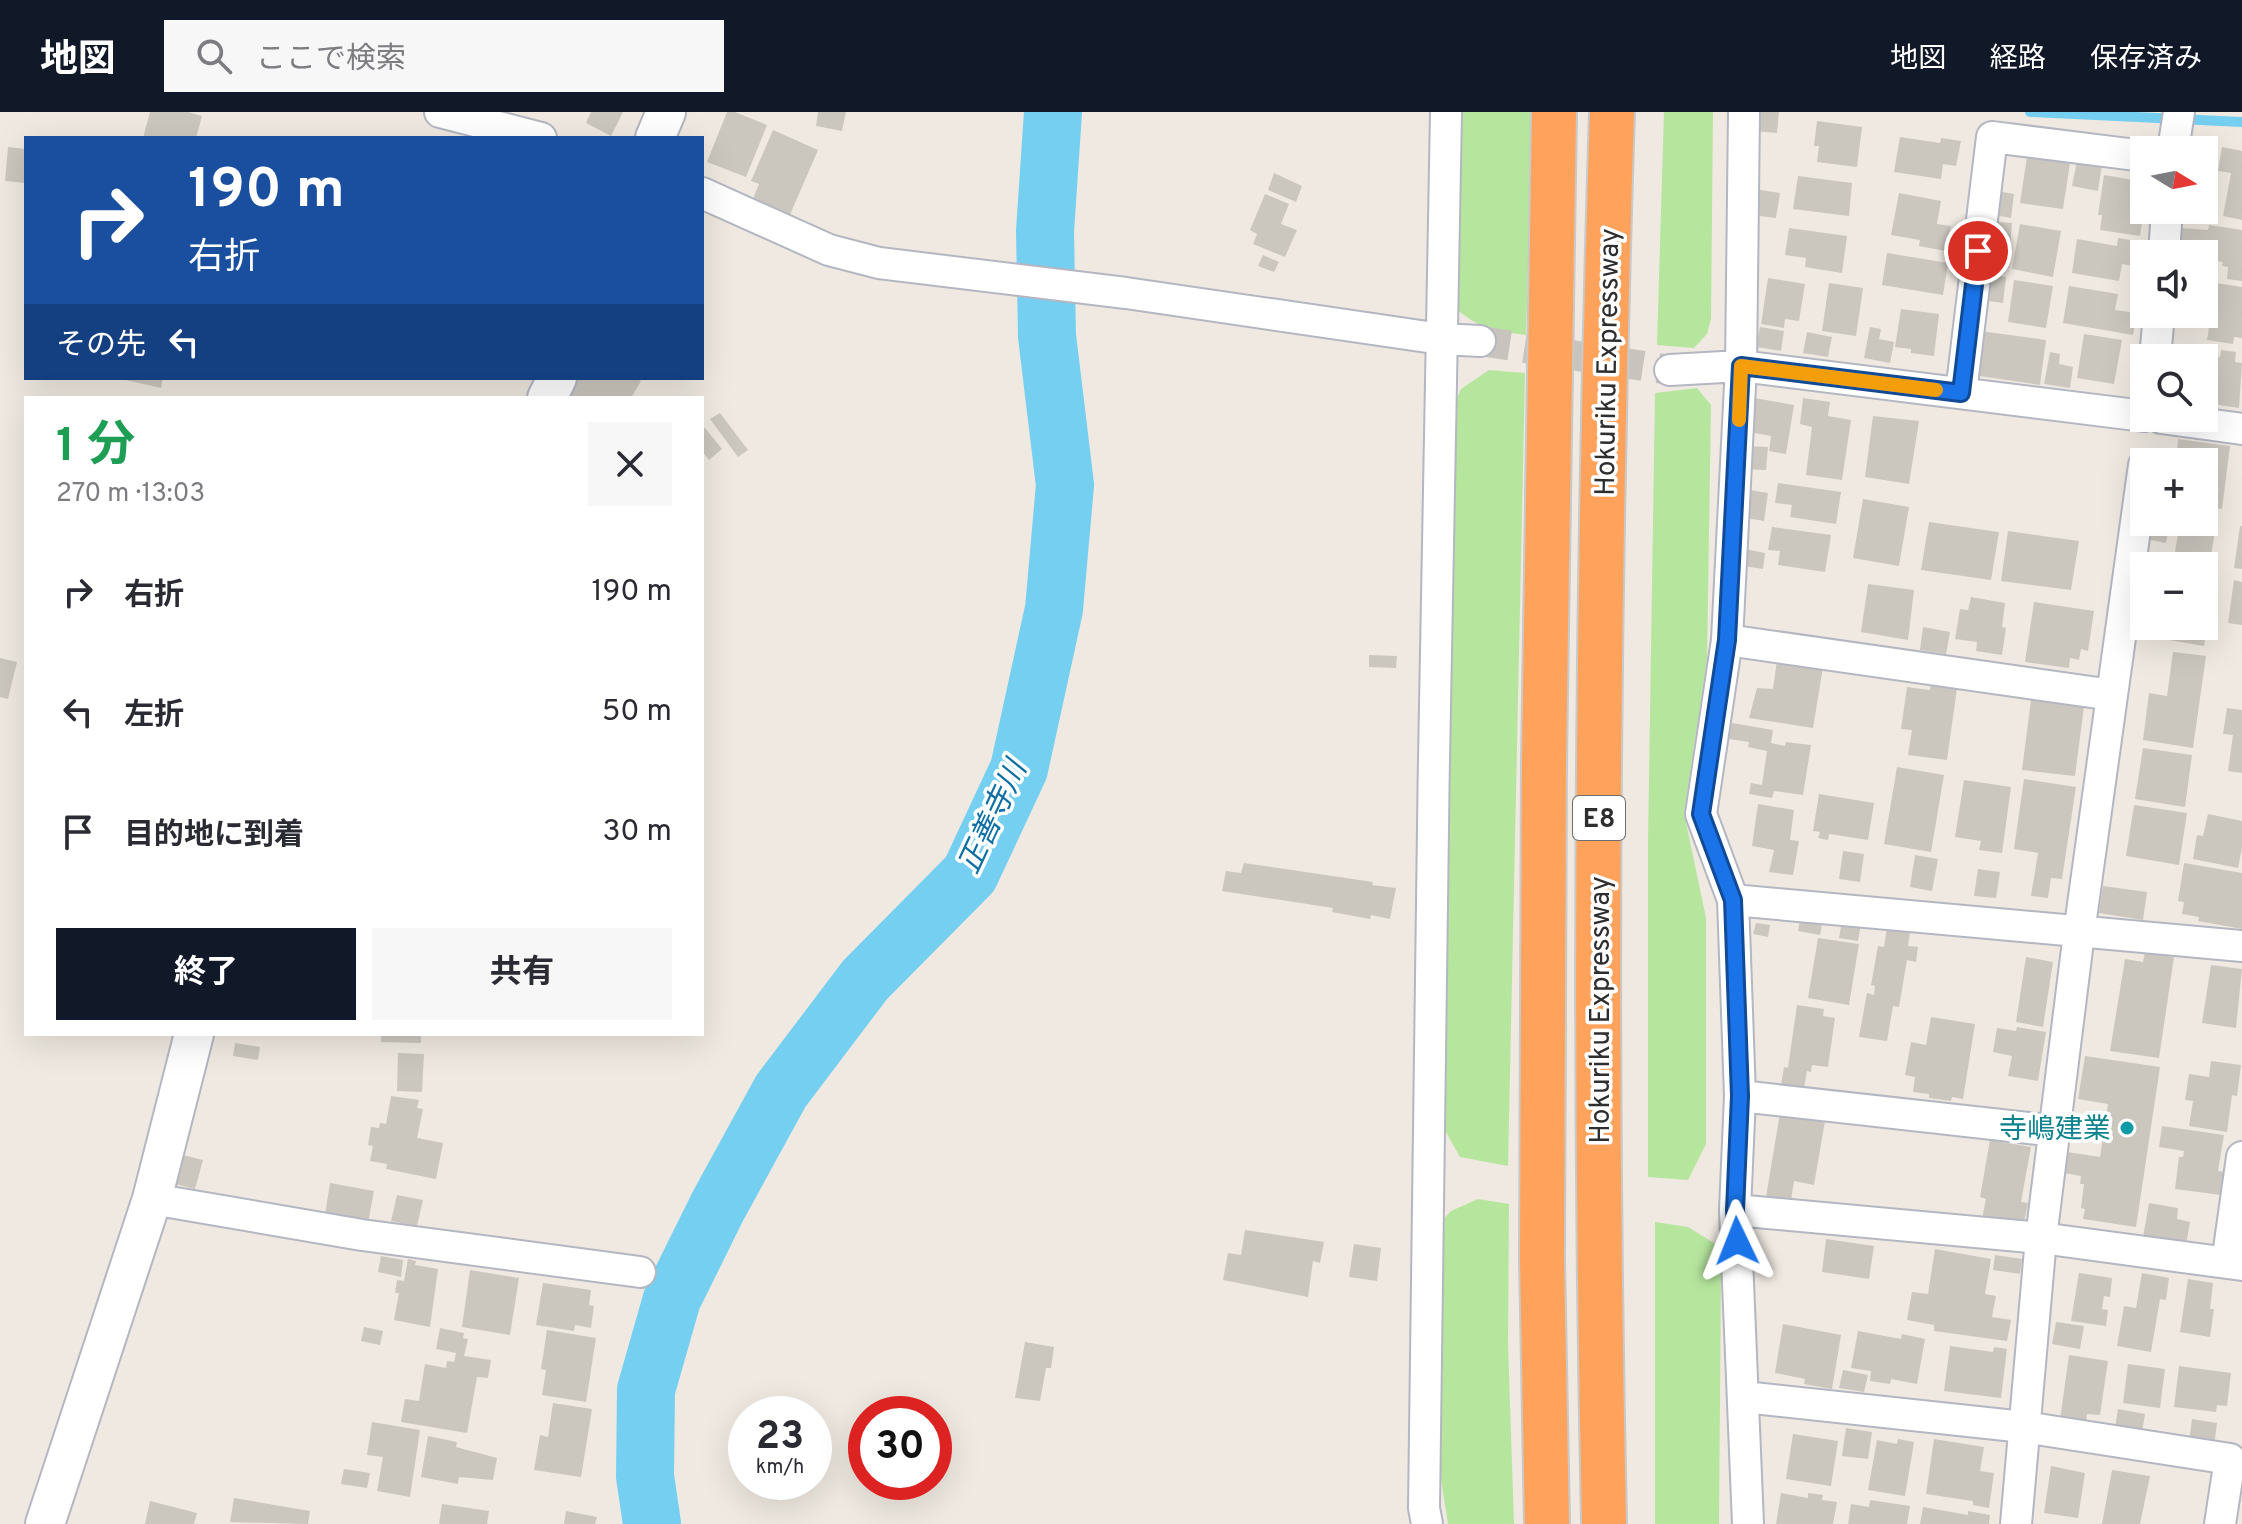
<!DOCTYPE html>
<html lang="ja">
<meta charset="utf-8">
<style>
body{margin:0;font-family:Overpass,"Noto Sans JP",sans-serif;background:#f7f7f7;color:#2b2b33;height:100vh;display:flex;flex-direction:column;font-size:30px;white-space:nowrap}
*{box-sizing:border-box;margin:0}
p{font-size:26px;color:#7c7c81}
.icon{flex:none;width:44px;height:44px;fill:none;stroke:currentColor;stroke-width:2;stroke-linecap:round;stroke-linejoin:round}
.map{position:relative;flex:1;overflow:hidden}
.side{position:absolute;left:24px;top:284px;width:680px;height:640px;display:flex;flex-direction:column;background:#fff;border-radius:0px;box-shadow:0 8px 32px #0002}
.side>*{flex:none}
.top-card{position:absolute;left:24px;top:24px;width:680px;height:244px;border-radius:0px;box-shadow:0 8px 32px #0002;background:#1a4fa0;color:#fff;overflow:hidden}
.needle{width:52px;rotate:100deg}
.buttons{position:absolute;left:2130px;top:24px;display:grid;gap:16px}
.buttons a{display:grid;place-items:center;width:88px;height:88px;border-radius:0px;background:#fff;box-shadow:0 8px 32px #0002;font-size:40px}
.speed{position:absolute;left:728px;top:1284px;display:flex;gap:16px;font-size:40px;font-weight:700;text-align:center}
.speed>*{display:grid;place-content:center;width:104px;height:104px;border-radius:50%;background:#fff;box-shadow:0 8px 32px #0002;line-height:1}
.speed small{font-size:20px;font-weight:400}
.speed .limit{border:12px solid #d22;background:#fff;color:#111}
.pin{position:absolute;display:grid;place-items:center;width:68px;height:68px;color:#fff;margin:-34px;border:4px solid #fff;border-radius:50%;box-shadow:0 2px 8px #0007}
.me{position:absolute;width:88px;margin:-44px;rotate:358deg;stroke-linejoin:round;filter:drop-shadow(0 0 6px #0008)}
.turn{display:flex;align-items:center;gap:28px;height:168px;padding:0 32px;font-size:36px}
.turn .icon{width:104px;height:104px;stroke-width:2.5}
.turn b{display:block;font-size:56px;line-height:68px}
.then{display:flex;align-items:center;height:76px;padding:0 32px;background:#0003;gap:16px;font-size:30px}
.round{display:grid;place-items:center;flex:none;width:84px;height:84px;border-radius:0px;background:#f7f7f7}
.overview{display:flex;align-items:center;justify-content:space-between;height:136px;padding:0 32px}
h1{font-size:48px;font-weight:700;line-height:60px;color:#1e9e55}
.action{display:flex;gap:16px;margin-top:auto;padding:16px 32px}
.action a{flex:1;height:92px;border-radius:0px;background:#111827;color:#fff;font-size:32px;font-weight:700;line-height:92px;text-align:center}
.action a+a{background:#f7f7f7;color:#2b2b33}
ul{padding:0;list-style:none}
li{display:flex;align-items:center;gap:24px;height:120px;padding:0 32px}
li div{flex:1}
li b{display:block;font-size:30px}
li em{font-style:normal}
header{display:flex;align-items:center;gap:48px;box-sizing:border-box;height:112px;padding:0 40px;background:#111827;color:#fff}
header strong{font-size:38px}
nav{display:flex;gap:44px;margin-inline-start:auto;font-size:28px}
.search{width:560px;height:72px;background:#f7f7f7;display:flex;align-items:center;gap:20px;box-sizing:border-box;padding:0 28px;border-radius:0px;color:#7c7c81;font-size:30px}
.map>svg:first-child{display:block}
.green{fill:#b6e59e}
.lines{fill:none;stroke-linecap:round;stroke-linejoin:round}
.stream{stroke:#75cff0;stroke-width:10}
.river{stroke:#75cff0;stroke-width:58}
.building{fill:#cbc7bf}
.minor-tunnel{stroke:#c8c4bd;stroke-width:30;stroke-dasharray:30 15;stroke-linecap:butt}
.minor-casing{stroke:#b4b7c1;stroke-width:34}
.tertiary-casing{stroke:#b4b7c1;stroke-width:42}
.motorway-casing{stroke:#c9c9c9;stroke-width:48}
.minor{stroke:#fff;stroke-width:30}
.tertiary{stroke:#fff;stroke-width:38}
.motorway{stroke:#ffa35c;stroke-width:44}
.route-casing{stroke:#114b97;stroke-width:20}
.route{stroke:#1a73e8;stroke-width:14}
.slow{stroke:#f59e0b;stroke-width:14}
.culture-dot{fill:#0f9aa8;stroke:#fff;stroke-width:3}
.labels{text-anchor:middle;stroke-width:7;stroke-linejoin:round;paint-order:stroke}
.shield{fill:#fff;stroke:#6d6d6d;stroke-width:2}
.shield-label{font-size:26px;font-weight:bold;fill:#2e2e2e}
.street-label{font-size:28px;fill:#2e2e2e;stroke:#fff}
.culture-label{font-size:28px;fill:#0d838f;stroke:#fff;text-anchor:end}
.water-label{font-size:30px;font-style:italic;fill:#0d6fa3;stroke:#fff}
</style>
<header>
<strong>地図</strong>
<div class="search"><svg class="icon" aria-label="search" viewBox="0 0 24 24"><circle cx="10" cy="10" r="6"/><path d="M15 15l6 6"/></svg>ここで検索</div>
<nav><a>地図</a><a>経路</a><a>保存済み</a></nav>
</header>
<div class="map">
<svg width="2242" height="1412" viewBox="0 0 2242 1412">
<rect width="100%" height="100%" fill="#efe9e1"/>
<path class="green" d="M1445,0H1533L1526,223C1486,218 1477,215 1446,189Z
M1664,0H1713L1711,207L1707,222L1694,236L1657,233Z
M1489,258L1525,261L1508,1054L1460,1045L1442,1013L1450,302L1461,277Z
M1697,276L1711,293L1707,547L1684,701L1706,806V1032L1688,1068L1648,1065V731L1655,281Z
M1478,1087L1509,1092L1508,1232L1514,1412H1448L1440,1361V1111L1451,1099Z
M1655,1110L1688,1115L1717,1133L1721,1162L1719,1412H1655Z"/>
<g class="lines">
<path class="stream" d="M2030,0L2242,10"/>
<path class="river" d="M652,1412L645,1364L646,1278L672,1187L718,1094L781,979L865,868L970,762L1019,657L1054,497L1065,373L1047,224L1045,119L1053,0"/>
</g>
<path class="building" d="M150,0H188L202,4L196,26H143Z
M591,0H623L611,24L586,11Z
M727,0H735L767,13L746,65L707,50Z
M818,0H846L842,19L816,14Z
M1756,0H1779L1777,21L1754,19Z
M1817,9L1862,15L1857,55L1817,50L1819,34H1814Z
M773,18L818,38L789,105L752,89L759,72L751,69Z
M1900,25L1940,31L1941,26L1961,29L1956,54L1943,52L1941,67L1894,60Z
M8,35L26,37V71L5,69Z
M2222,35L2242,39V108L2223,104L2231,61L2218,59Z
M2027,45L2070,51L2063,97L2020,91Z
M2077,49L2102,53L2098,79L2072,74Z
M1274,61L1302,74L1296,90L1268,78Z
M2104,63L2144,70V98L2140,124L2100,118L2102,103H2098Z
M1798,64L1852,71L1849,104L1793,97Z
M1754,77L1780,81L1776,106L1751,103Z
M1991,78L2014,82L2011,106L1987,102Z
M1899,81L1941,89L1937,112L1951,114L1946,139L1919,134L1920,128L1891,123Z
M1265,82L1289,92L1281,112L1297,118L1285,145L1253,132L1257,122L1250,118Z
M1987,109L2012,111L2010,135L1984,133Z
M2020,112L2061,119L2053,165L2012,157Z
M2209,113L2242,118V169L2227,167L2228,155L2222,154L2223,150L2204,147V142H2176L2180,116L2208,118Z
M1789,116L1847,124L1842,161L1805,155L1806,146L1785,143Z
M2118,126L2142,130L2138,155L2122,152L2119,169L2072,161L2077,127L2117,134Z
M1887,141L1948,151L1943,183L1882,173Z
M1263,143L1279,150L1274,160L1258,154Z
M1984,162L2006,165L2003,191L1981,188Z
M1768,166L1805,172L1799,209L1785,207L1784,216L1761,212Z
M2014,168L2053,174L2046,216L2008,210Z
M1829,171L1863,176L1856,224L1822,219Z
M2216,171L2242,175V226L2234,225L2233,232L2207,228Z
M2069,174L2118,182L2115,198L2137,201L2133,223L2063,211Z
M1901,197L1939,202L1934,244L1911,241V237L1895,235Z
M1760,215L1784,219L1781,239L1756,235Z
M1870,215L1881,217L1879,227L1894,230L1890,251L1864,246Z
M1980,219L2046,228L2040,273L1973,263Z
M1807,220L1832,225L1828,245L1803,241Z
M2084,222L2122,228L2114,272L2077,266Z
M2175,238L2220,245L2221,238L2236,240L2235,250L2242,251L2239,296L2206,291L2209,278L2204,277V246H2174Z
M2050,240L2060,242L2059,252L2073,255L2070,276L2044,272Z
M117,266H163L161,276Z
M576,266H636L641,269L631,286H564Z
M1754,286L1794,293L1786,342L1769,339L1771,324L1749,320Z
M1803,286L1830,290L1828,304L1851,308L1842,368L1806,363L1812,315L1800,312Z
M720,301L748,338L738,345L710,307Z
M1873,304L1919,309L1909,372L1865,365Z
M705,316L722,337L709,348L702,339V319Z
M2178,327L2230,334L2222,397L2204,395V350H2176Z
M1743,334L1768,335L1766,358L1743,357Z
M1778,371L1841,380L1836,412L1790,405L1792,393L1775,391Z
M1743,377L1768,381L1764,409L1740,405Z
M1863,387L1909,395L1899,454L1853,446Z
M2204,406L2217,408L2208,461L2204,460V454H2182L2184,447L2174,446L2180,410H2204Z
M1929,410L1999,420L1991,468L1921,458Z
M2144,410H2170L2166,431L2141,426Z
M2240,414H2242V457L2234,456Z
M1772,415L1831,423L1825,460L1778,453L1780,439L1768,438Z
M2008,419L2079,429L2071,478L2001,469Z
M1740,436L1765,441L1763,457L1737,453Z
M2234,468L2242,470V513L2228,511Z
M1868,472L1914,478L1908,528L1861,520Z
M2204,478L2213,480L2204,534L2169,528L2171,514H2204Z
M1971,485L2005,491L2002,515L2006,516L2002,543L1976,539L1977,530L1955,527L1960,497L1968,498Z
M2034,490L2094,499L2088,539L2081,537L2079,548L2070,546L2069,556L2025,550Z
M1923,515L1950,520L1946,542L1920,538Z
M2173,540L2206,544L2193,636L2143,628L2149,581L2167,584Z
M1369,543L1397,544L1396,556L1369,555Z
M0,546L17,550L8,587L0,585Z
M1777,548L1823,555L1813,616L1749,606L1757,576L1773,577Z
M1932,565L1958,569L1947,648L1908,643L1912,618L1901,617L1907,575L1930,578Z
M2032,580L2085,587L2075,664L2022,658Z
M2227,596L2242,598V661L2228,659L2233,623L2223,622Z
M1732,611L1773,618L1771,631L1785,634L1786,630L1811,633L1803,683L1774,679L1772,686L1749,682L1751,671L1762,673L1767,639L1748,635L1749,630L1729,627Z
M2143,636L2192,643L2185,695L2135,687Z
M1897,655L1944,663L1931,740L1884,732Z
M2024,667L2076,675L2062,767L2051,766L2048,786L2031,784L2038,741L2014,737Z
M1964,668L2011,675L2002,741L1979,738L1981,729L1955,725Z
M1819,682L1874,691L1868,728L1829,722L1828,728L1818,726L1820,720L1813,719Z
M1758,692L1794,698L1790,728L1799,729L1793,763L1769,760L1774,738L1752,734Z
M2134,693L2187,701L2179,753L2126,744Z
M2208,702L2242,709V736L2238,756L2193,747L2197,723L2203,724Z
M1843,739L1864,742L1860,770L1839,767Z
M1915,743L1938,747L1932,779L1910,775Z
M1244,751L1373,770L1372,773L1396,776L1390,807L1371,803L1370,807L1332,800L1333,796L1222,779L1226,759L1241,761Z
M2184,751L2242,761V817L2198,809L2199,805L2182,802L2184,790L2178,789Z
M1978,757L2000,760L1996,786L1974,784Z
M2103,774L2147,780L2143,808L2099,801Z
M1802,797L1824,802L1820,823L1798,819Z
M1843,803L1862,807L1858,829L1839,826Z
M1888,809L1911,813L1908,834L1918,835L1916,850L1907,848L1899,895L1893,894L1887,929L1859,925L1867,881L1874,883L1875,874L1871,873L1878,834L1884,835Z
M1756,811L1770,813L1768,825L1753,822Z
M1818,826L1859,832L1849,893L1808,886Z
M2145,840L2174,845L2159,946L2110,939L2125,847L2143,850Z
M2026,845L2053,850L2043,915L2016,910Z
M2211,853L2242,857L2236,916L2202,911Z
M1797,893L1824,897L1823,904L1835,906L1828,955L1812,953L1811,960L1807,959L1804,976L1781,973L1784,955L1788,956Z
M1931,905L1975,912L1963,987L1952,985L1951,989L1929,986V982L1913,980L1915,965L1905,963L1911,930L1926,933Z
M2017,915L2046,920L2038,969L2008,964L2012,944L1993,940L1997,916L2016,919Z
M381,922H421V931L381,930Z
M235,931L260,935L258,948L233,944Z
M398,941L424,942L422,980L397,979Z
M2085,944L2160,955L2136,1115L2083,1107L2085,1097L2081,1096L2084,1072H2080L2081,1064L2064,1061L2067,1040L2100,1045L2108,992L2078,987Z
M2211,949L2241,953L2237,984L2232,983L2227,1020L2189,1014L2193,989L2185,988L2189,962L2209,965Z
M391,984L419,988L417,996L423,997L417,1026L443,1031L436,1067L386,1057L387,1052L370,1049L373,1034L368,1033L371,1015L379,1016L380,1011L386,1012Z
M1780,1001L1825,1009L1814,1073L1794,1069L1791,1089L1766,1085Z
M2162,1014L2224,1023L2218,1059L2224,1060L2221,1083L2175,1077L2179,1045H2183L2184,1039L2159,1035Z
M1990,1028L2031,1035L2021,1090L2028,1091L2022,1120L1981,1112L1986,1087L1980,1085Z
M183,1043L203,1048L195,1077L175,1072Z
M330,1071L374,1079L368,1111L325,1103Z
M397,1083L423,1088L417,1114L391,1109Z
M2149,1091L2178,1096L2177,1107L2190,1110L2186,1133L2143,1125Z
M1245,1118L1324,1130L1320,1151L1313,1149L1308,1185L1223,1168L1228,1141L1241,1143Z
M1826,1127L1874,1134L1869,1167L1822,1160Z
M1354,1132L1381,1136L1377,1169L1349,1165Z
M1935,1137L1991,1147L1985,1182L1996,1184L1992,1205L2011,1208L2007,1229L1934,1219V1213L1907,1208L1912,1180L1928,1182Z
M1995,1143L2022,1147L2020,1162L1993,1158Z
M381,1144L403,1148L401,1165L378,1160Z
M408,1147L416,1149L415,1153L438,1157L430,1215L394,1208L399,1181H395L397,1168L404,1169Z
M470,1158L519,1166L510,1223L462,1215Z
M2079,1161L2112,1166L2110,1185L2104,1184L2102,1197L2108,1198L2106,1214L2071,1209Z
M2142,1161L2169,1166L2166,1188L2160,1187L2151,1240L2117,1234L2124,1194L2136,1196Z
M2188,1167L2213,1171L2210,1197H2214L2210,1225L2180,1220Z
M543,1171L591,1178L589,1193L594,1194L591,1216L575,1213L574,1219L536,1213Z
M2056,1210L2084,1214L2080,1237L2052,1232Z
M1783,1212L1841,1223L1832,1277L1804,1272L1805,1267L1775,1261Z
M364,1215L383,1219L380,1233L361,1229Z
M440,1216L464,1221L463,1226L468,1227L464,1244L491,1248L488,1266L477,1265L467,1321L401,1310L405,1287L419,1289L425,1252L446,1256L447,1249L454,1250L456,1241L436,1237Z
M547,1218L596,1226L586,1290L542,1283L546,1258L541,1257Z
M1858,1219L1901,1227L1902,1222L1925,1227L1917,1272L1891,1267L1890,1272L1870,1269L1871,1259L1851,1256Z
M1025,1230L1054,1235L1051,1256H1046L1040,1289L1015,1286Z
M1950,1234L1993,1240L1994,1235L2007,1237L2001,1286L1944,1279Z
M2069,1243L2108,1249L2100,1303L2087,1302L2085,1319L2059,1315Z
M2128,1252L2165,1257L2160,1296L2123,1291Z
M2179,1254L2231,1261L2227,1294L2217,1293L2216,1300L2174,1295Z
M1843,1258L1868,1263L1864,1280L1839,1276Z
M553,1291L592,1297L581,1365L534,1358L540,1323L548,1325Z
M2118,1297L2145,1302L2141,1327L2114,1322Z
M2192,1307L2217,1311L2214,1334L2189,1330Z
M372,1310L420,1318L410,1385L377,1379L383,1345L367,1343Z
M1846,1316L1872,1320L1868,1347L1842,1344Z
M1793,1322L1838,1329L1831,1374L1786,1367Z
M428,1324L457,1330L456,1335L497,1346L493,1368L459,1365L458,1372L421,1365Z
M1898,1327L1914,1330L1905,1384L1868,1378L1877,1328L1897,1332Z
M1934,1327L1984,1335L1980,1359L1994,1361L1989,1396L1973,1393V1389L1926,1382Z
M2051,1354L2085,1361L2078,1406L2044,1401Z
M344,1357L370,1361L367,1376L341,1372Z
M2112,1358L2150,1364L2140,1412H2102Z
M1781,1381L1808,1386V1381L1823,1383L1822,1388L1837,1390L1833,1412H1776Z
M234,1386L310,1399L308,1412L230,1410Z
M1870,1388L1910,1394L1907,1412H1848L1851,1392L1869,1395Z
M150,1389L197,1401L194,1412H145Z
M442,1392L489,1399L487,1412H439Z
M1923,1395L1968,1403V1399L1990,1403L1989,1412H1920Z
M566,1399L597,1405L595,1412H564Z"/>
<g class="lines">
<path class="minor-tunnel" d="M1480,229L1670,258"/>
<defs>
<path id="minor" d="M440,0L541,26
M1744,0L1741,254L1727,528L1701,702L1733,788L1740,984L1735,1098L1748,1412
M2173,38L2179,0
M702,81L829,138L879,151L1126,181L1441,227L1480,229
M2164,142L2167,98
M2155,246L2159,202
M1670,258L1741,254L2144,304
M1961,281L1992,25L2144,44
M2161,306L2242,317
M1727,528L2112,583
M1733,788L2242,834
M1740,984L2055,1019
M152,1087L362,1123L640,1160
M1735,1098L2041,1126L2242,1153
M2227,1151L2242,1045
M1744,1285L2024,1315L2230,1347L2220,1412
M1427,1412L1424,1396C1428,931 1437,465 1446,0
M2016,1412L2041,1126L2079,821L2144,353"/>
<path id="tertiary" d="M655,26L666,0
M547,286L557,266
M45,1412L152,1087L194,922"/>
<path id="motorway" d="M1547,1412L1542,1147L1544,648L1554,0
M1604,1412C1594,942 1597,470 1612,0"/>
</defs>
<use href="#minor" class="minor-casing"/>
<use href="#tertiary" class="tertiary-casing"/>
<use href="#motorway" class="motorway-casing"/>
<use href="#minor" class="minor"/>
<use href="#tertiary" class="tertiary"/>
<use href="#motorway" class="motorway"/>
</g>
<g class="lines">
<defs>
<path id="route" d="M1737,1129L1735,1098L1740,984L1733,788L1701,702L1727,528L1741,254L1961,281L1978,139"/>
</defs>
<use href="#route" class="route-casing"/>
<use href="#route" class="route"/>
<path class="slow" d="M1739,308L1741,254L1936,278"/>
</g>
<circle class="culture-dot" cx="2127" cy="1016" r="8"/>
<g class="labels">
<rect class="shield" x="1573" y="684" width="52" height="44" rx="6"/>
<g class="shield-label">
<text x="1599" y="715">E8</text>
</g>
<g class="street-label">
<text transform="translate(1606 250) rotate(-89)" y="10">Hokuriku Expressway</text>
<text transform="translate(1599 898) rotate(-90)" y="10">Hokuriku Expressway</text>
</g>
<g class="culture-label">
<text x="2111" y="1026">寺嶋建業</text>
</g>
<g class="water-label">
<text transform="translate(992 705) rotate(-65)" y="10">正善寺川</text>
</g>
</g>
</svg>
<div class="buttons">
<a><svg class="needle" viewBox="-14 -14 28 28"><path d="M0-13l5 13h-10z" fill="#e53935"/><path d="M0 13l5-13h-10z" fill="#7c7c81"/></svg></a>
<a><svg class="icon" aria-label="sound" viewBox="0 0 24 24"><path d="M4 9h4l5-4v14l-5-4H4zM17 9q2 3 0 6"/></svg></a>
<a><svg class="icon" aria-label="search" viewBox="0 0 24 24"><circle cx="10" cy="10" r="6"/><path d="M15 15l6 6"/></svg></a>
<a>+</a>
<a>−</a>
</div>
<div class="speed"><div>23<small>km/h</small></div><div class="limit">30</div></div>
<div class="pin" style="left:1978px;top:139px;background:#d93025"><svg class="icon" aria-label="arrive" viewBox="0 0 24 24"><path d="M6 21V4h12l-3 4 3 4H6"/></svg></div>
<svg class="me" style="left:1737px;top:1129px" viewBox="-20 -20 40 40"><path d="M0-17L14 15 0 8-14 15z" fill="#1a73e8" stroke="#fff" stroke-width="4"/></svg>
<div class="top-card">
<div class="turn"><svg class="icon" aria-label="right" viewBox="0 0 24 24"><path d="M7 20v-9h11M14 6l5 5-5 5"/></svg><div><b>190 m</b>右折</div></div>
<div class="then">その先<svg class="icon" aria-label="left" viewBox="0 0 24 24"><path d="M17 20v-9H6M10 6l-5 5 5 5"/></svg></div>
</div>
<section class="side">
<div class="overview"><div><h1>1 分</h1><p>270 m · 13:03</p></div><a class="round"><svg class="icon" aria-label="close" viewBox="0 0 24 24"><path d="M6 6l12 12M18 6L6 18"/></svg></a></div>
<ul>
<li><svg class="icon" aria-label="right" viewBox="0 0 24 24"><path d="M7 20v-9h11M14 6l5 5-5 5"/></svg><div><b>右折</b></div><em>190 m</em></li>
<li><svg class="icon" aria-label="left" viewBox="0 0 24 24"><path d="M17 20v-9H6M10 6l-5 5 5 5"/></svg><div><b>左折</b></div><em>50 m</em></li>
<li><svg class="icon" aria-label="arrive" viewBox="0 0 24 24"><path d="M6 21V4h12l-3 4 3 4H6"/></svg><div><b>目的地に到着</b></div><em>30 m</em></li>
</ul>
<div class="action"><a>終了</a><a>共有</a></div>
</section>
</div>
